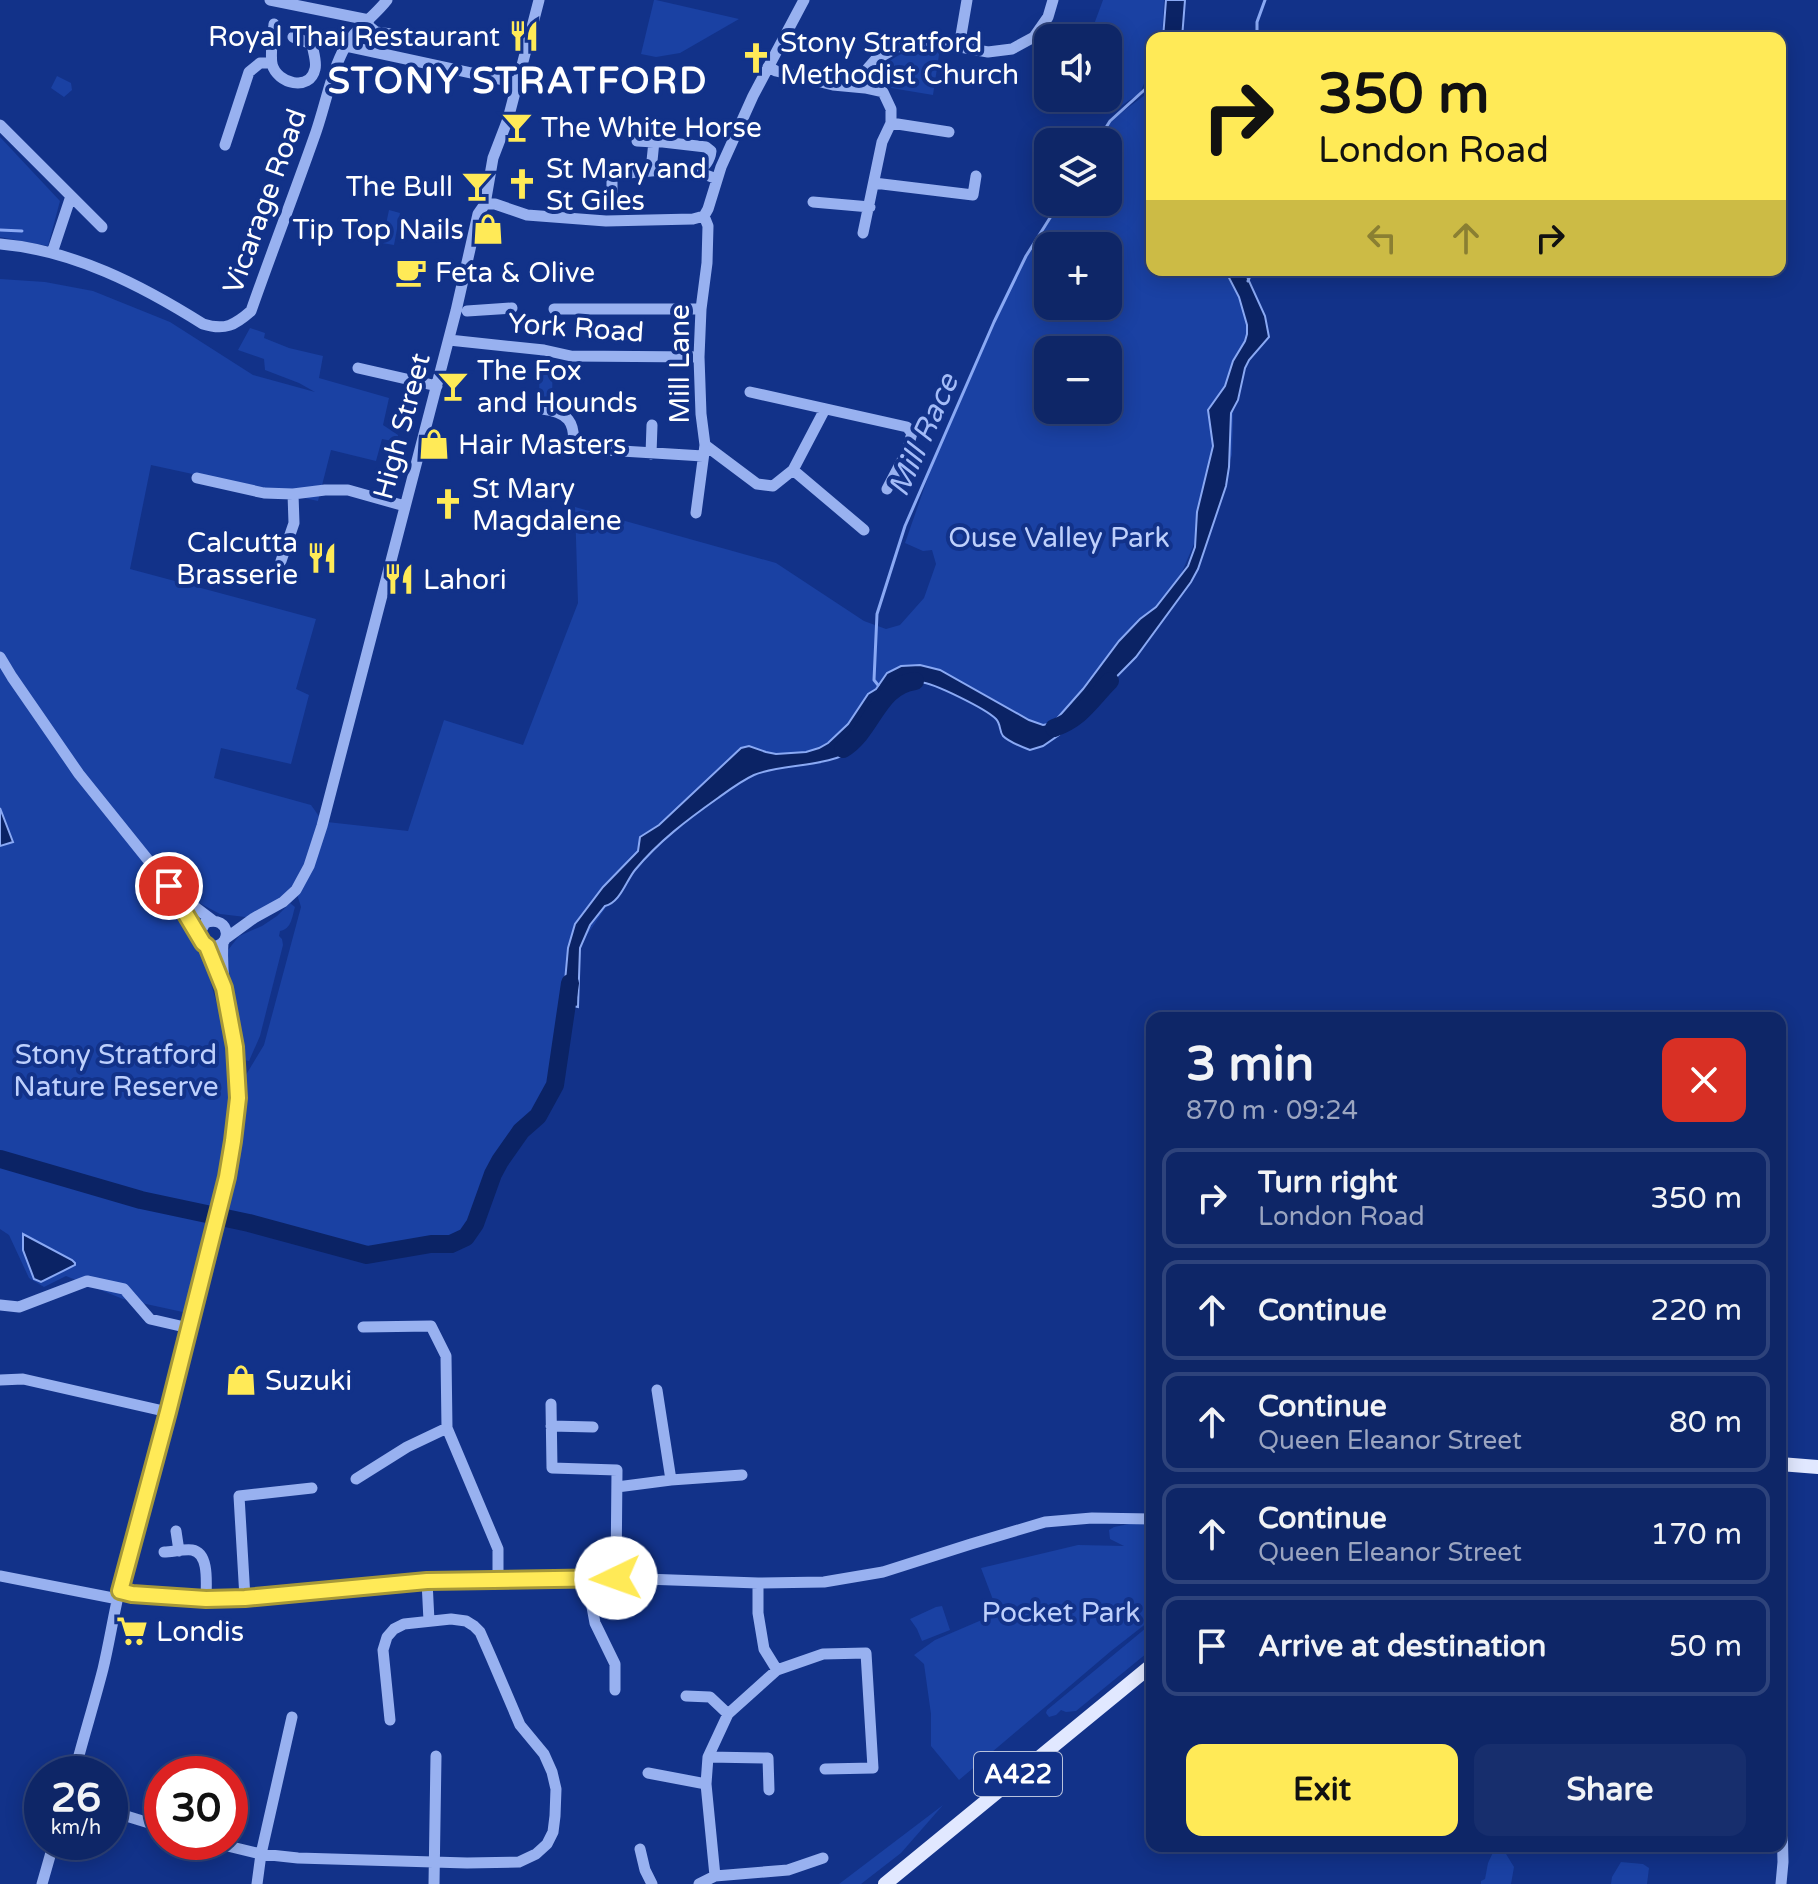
<!DOCTYPE html>
<meta charset="utf-8">
<style>
body{margin:0;font-family:"Varela Round",sans-serif;background:#172e6d;color:#f1f3f6;height:100vh;display:flex;flex-direction:column;font-size:30px;white-space:nowrap}
*{box-sizing:border-box;margin:0}
p{font-size:26px;color:#9ba5c0}
.icon{flex:none;width:44px;height:44px;fill:none;stroke:currentColor;stroke-width:2;stroke-linecap:round;stroke-linejoin:round}
.map{position:relative;flex:1;overflow:hidden}
.side{position:absolute;left:1146px;top:1012px;width:640px;height:840px;display:flex;flex-direction:column;background:#0e2667;border-radius:16px;box-shadow:0 4px 20px #0003,0 0 0 2px #2e437b}
.side>*{flex:none}
.guide{position:absolute;left:1146px;top:32px;width:640px;height:244px;border-radius:16px;box-shadow:0 4px 20px #0003,0 0 0 2px #2e437b;background:#ffea57;color:#111;overflow:hidden}
.buttons{position:absolute;left:1034px;top:24px;display:grid;gap:16px}
.buttons a{display:grid;place-items:center;width:88px;height:88px;border-radius:16px;background:#0e2667;box-shadow:0 4px 20px #0003,0 0 0 2px #2e437b;font-size:40px}
.speed{position:absolute;left:24px;top:1756px;display:flex;gap:16px;font-size:40px;font-weight:700;text-align:center}
.speed>*{display:grid;place-content:center;width:104px;height:104px;border-radius:50%;background:#0e2667;box-shadow:0 4px 20px #0003,0 0 0 2px #2e437b;line-height:1}
.speed small{font-size:20px;font-weight:400}
.speed .limit{border:12px solid #d22;background:#fff;color:#111}
.pin{position:absolute;display:grid;place-items:center;width:68px;height:68px;color:#fff;margin:-34px;border:4px solid #fff;border-radius:50%;box-shadow:0 2px 8px #0007}
.me{position:absolute;width:88px;margin:-44px;rotate:267deg;stroke-linejoin:round;filter:drop-shadow(0 0 6px #0008)}
.turn{display:flex;align-items:center;gap:28px;height:168px;padding:0 40px;font-size:36px}
.turn .icon{width:104px;height:104px;stroke-width:2.5}
.turn b{display:block;font-size:56px;line-height:68px}
.lanes{display:flex;align-items:center;height:76px;padding:0 40px;background:#0003;justify-content:center;gap:40px;direction:ltr}
.lanes .off{opacity:.35}
.round{display:grid;place-items:center;flex:none;width:84px;height:84px;border-radius:16px;background:#172e6d}
.summary{display:flex;align-items:center;justify-content:space-between;height:136px;padding:0 40px}
h1{font-size:48px;font-weight:800;line-height:60px}
.primary-button{display:flex;gap:16px;margin-top:auto;padding:16px 40px}
.primary-button a{flex:1;height:92px;border-radius:16px;background:#ffea57;color:#111;font-size:32px;font-weight:800;line-height:92px;text-align:center}
.primary-button a+a{background:#172e6d;color:#f1f3f6}
ul{padding:0;list-style:none}
li{display:flex;align-items:center;gap:24px;height:100px;margin:0 16px 12px;padding:0 24px;border:4px solid #2e437b;border-radius:16px}
li div{flex:1}
li b{display:block;font-size:30px}
li em{font-style:normal}
.map>svg:first-child{display:block}
.green{fill:#1a41a3;fill-rule:evenodd}
.water{fill:#0b2365;stroke:#8aa9f4;stroke-width:2}
.lines{fill:none;stroke-linecap:round;stroke-linejoin:round}
.stream{stroke:#8aa9f4;stroke-width:3}
.river{stroke:#0b2365;stroke-width:18}
.minor{stroke:#98b1f0;stroke-width:11}
.major{stroke:#e1e8ff;stroke-width:14}
.route-casing{stroke:#a69839;stroke-width:20}
.route{stroke:#ffea57;stroke-width:14}
.labels{text-anchor:middle;stroke-width:8;stroke-linejoin:round;paint-order:stroke}
.shield{fill:#123289;stroke:#b8c2dc;stroke-width:2}
.shield-label{font-size:26px;font-weight:bold;fill:#fff}
.poi-label{font-size:28px;fill:#fff;stroke:#123289;text-anchor:start}
.street-label{font-size:28px;fill:#fff;stroke:#123289}
.park-label{font-size:28px;fill:#bed0fc;stroke:#123289}
.water-label{font-size:30px;font-style:italic;fill:#a4bcf8;stroke:#123289}
.district-label{font-size:36px;font-weight:bold;letter-spacing:2px;fill:#fff;stroke:#123289}
</style>
<div class="map">
<svg width="1818" height="1884" viewBox="0 0 1818 1884">
<rect width="100%" height="100%" fill="#123289"/>
<path class="green" d="M654,0H656L739,19L680,53L656,57L641,54Z
M1103,0H1164L1162,38H1152V65L1140,93L1112,112L1067,101L1068,98H1108V38H1089Z
M926,47L940,48L933,95L891,88L882,77L874,76C891,57 901,52 926,47Z
M57,76L71,83L72,90L64,97L51,88Z
M1149,92L1152,98V270H1236L1265,329L1234,388L1232,455L1158,628L1050,735L912,669L897,670L839,749L742,778L648,846L578,948L557,1072L460,1235L415,1251L357,1254L287,1226L218,1213L192,1314L123,1299L66,1276L44,1287L29,1278L9,1235L0,1229V279L45,282L93,291L170,322L253,375L315,392L299,383L265,370L264,359L238,350L250,328L265,333L264,338L289,348L323,356L319,378L389,398L383,425L398,435L397,442L382,439L376,461L331,450L318,501L151,465L130,569L316,619L296,689L309,695L291,764L221,748L214,778L311,805L321,819L327,822L408,831L444,720L523,745L578,603L575,507L776,563L864,621L886,629L900,625L924,598L936,564L932,550L923,551L905,543L934,460L994,322L1026,256L1060,202H1108V142H1097L1110,121ZM1048,246H1108V306H1048ZM1048,350H1108V410H1048ZM158,875L192,899L220,914L254,918L296,891L301,907L264,1045L238,1088V1078L204,959Z
M0,137L60,201L48,246L0,237Z
M389,210L400,213L394,245L382,243Z
M540,355L553,356L552,398H539Z
M290,903L295,907C292,916 292,929 280,931L279,936L282,939L283,945L260,1036L249,1061L245,1060L239,1017L228,972V950L239,936L262,926L277,916Z
M1139,1522L1152,1525V1619L1111,1651L959,1780L931,1746V1714L924,1664L914,1655L935,1640L998,1613L981,1568L1078,1545L1124,1546L1110,1539L1109,1530L1114,1527Z
M942,1606L950,1630L922,1641L917,1629L910,1619L936,1607Z
M1152,1623V1649L1076,1711L1066,1712L1061,1710L1056,1715L1049,1717L1046,1713L1047,1710Z
M943,1805L901,1853L861,1884H839Z
M1496,1846L1503,1849L1514,1867L1511,1884H1481V1881L1485,1879L1488,1863Z
M1621,1862L1643,1864L1649,1868L1647,1884H1611L1612,1877Z"/>
<path class="water" d="M1166,0H1185L1182,38H1163Z
M1225,270H1244L1265,316L1269,337L1249,360L1245,368L1238,400L1231,413L1229,467L1226,486L1198,569L1191,582L1136,657L1059,735L1043,746L1030,750C1022,747 1009,742 1003,736C999,731 1001,724 996,719C986,709 934,683 920,682C895,680 875,701 863,721C858,731 863,738 853,749C834,767 779,764 754,775C741,781 729,790 718,798C687,820 659,841 635,870C626,881 620,903 605,906L590,925L580,948L578,1007L563,1004L568,948L575,924L603,887L638,851L640,837L659,825L741,748L749,746L766,752L776,754L806,752L819,748L828,743L848,724L868,694L876,689L887,673L901,666L920,665L940,670L1029,720L1043,725L1053,723L1083,689L1119,641L1140,619L1156,607L1188,566L1195,547L1197,512L1213,446L1208,410L1225,386L1233,361L1245,341L1247,334V325L1239,297Z
M0,808L13,842L0,846Z
M23,1234L72,1260L75,1263V1265L41,1282L34,1279L23,1250Z"/>
<g class="lines">
<path class="stream" d="M1257,38V22L1265,0
M1097,142L1110,121L1152,83
M0,230L22,231
M1248,281L1252,270
M878,685L874,680L877,614L905,526L994,322L1026,256L1060,202"/>
<path class="river" d="M1054,728C1082,718 1090,701 1110,681
M843,749C873,731 877,686 915,681
M0,1159L141,1200L249,1223L367,1255L431,1244H451L466,1237L475,1224L493,1174L500,1161L521,1131L538,1116L555,1085L570,983"/>
<path class="minor" d="M270,0L369,20
M365,23L376,32L435,40
M274,24C273,36 270,52 272,64C277,84 310,92 315,69C317,62 313,51 312,44L293,37
M346,46L518,83
M959,47L967,0
M768,67L776,71L833,85L865,88L883,92L891,109V123L882,142L863,233
M865,88L868,68L875,60L901,45L921,40L988,52L1012,49L1034,37L1048,17L1053,0
M891,123L949,132
M0,125L71,196L52,253
M637,141L654,142
M225,145L249,72L260,63H272
M651,171L654,141L706,147L711,151C710,161 705,166 697,172
M874,183L973,195L976,176
M71,196L102,227
M612,198V175C647,171 684,165 717,179
M813,202L870,207
M485,204H495L527,215L606,221L693,219L704,216L708,209L721,167L753,96L804,0
M0,244C73,250 141,285 203,324C225,331 235,325 251,311C272,251 295,192 316,132C326,103 331,72 346,45C357,27 375,16 387,0
M554,309H701
M467,311L512,308
M449,340L544,350L571,356L699,357
M358,368L437,386
M750,392L907,427L912,433L907,451L887,489
M542,409C568,412 576,422 573,448L703,456
M705,445L757,484L773,486L793,470L825,409
M651,454L652,425
M793,470L864,530
M197,478L264,493L293,494L325,490H348L405,506
M696,513L705,445L701,414L699,357L701,309L707,263L708,226L704,216
M281,561L294,523L293,494
M0,657L12,677L79,774L169,886L199,934
M175,892L212,920
M225,939L254,918L283,902L296,890L309,866L322,826L456,311L478,214L485,204L493,158L508,119L539,0
M207,946C235,951 231,913 205,923L199,934L203,943L207,946L219,976
M0,1305L19,1307L87,1281L124,1289L150,1319L189,1328
M363,1327L431,1326L446,1356L447,1428L498,1549V1580
M0,1380L23,1379L168,1412
M551,1404L552,1468L617,1470L616,1578
M551,1426L593,1427
M356,1479L407,1447L447,1428
M671,1480L742,1475
M617,1487L671,1480L657,1390
M176,1531L179,1551
M164,1552C172,1552 183,1549 192,1550C210,1553 206,1585 206,1599
M0,1576L118,1599
M587,1580L595,1623L615,1664V1690
M427,1581L429,1621
M758,1583V1613L764,1649L777,1670
M120,1591L132,1594L206,1599L245,1598L427,1581L587,1580L616,1578L758,1583L824,1582L883,1572L971,1544L1045,1522L1092,1518L1152,1519
M245,1598L239,1496L312,1488
M686,1696L710,1697L728,1714
M1780,1740L1783,1862L1781,1884
M708,1757L768,1758L769,1790
M648,1773L706,1784
M74,1774C83,1739 94,1704 103,1669C109,1644 113,1618 119,1592C141,1504 167,1417 188,1329C206,1256 228,1185 236,1110C243,1052 219,1000 223,942
M110,1811L162,1827
M211,1842L261,1854L298,1858L467,1863L519,1862L536,1854L547,1844L553,1832L555,1816L556,1789L552,1772L544,1754L520,1725L491,1657L480,1632L474,1626L466,1621L451,1619L404,1624L394,1629L387,1637L383,1650L390,1720
M640,1849L645,1870L652,1884
M715,1876L706,1784L708,1757L728,1714L777,1670L823,1654L866,1653L873,1768L825,1769
M42,1884L54,1842
M257,1884L261,1854L292,1717
M434,1884L436,1756
M699,1884L715,1876L788,1870L823,1858"/>
<path class="major" d="M1780,1464L1818,1467
M885,1884L1152,1665"/>
</g>
<g class="lines">
<defs>
<path id="route" d="M169,886L203,943L207,946L224,988L235,1047L238,1098L233,1141L227,1177L168,1412L120,1591L132,1594L206,1599L245,1598L427,1581L616,1578"/>
</defs>
<use href="#route" class="route-casing"/>
<use href="#route" class="route"/>
</g>
<defs>
<symbol id="restaurant-bare" viewBox="-9 -9 18 18"><path d="M-5-6h1v4h1v-4h1v4h1v-4h1v5L-1.5 .5V6h-2V.5L-5-1ZM5-6V6H3V1.5H1.5Q1.5-4 5-6Z" fill="#ffea57" stroke="#123289" stroke-width="2.5" paint-order="stroke"/></symbol>
<symbol id="church-bare" viewBox="-9 -9 18 18"><path d="M-1.2-6h2.4v3.5h3.3v2.4h-3.3V6h-2.4V-.1h-3.3v-2.4h3.3Z" fill="#ffea57" stroke="#123289" stroke-width="2.5" paint-order="stroke"/></symbol>
<symbol id="bar-bare" viewBox="-9 -9 18 18"><path d="M-6-5H6L.8 .8V4.5H3.5V6h-7V4.5H-.8V.8Z" fill="#ffea57" stroke="#123289" stroke-width="2.5" paint-order="stroke"/></symbol>
<symbol id="shop-bare" viewBox="-9 -9 18 18"><path d="M-5-2.5h2.3a2.7 3.5 0 0 1 5.4 0H5L5.5 6h-11ZM-1.5-2.5h3a1.5 2.3 0 0 0-3 0Z" fill="#ffea57" stroke="#123289" stroke-width="2.5" paint-order="stroke"/></symbol>
<symbol id="cafe-bare" viewBox="-9 -9 18 18"><path d="M-5.5-4.5H6V0H3Q3 3.5 0 3.5H-2.5Q-5.5 3.5-5.5 0ZM3-3.2v2h1.7v-2ZM-6 4.5H4V6H-6Z" fill="#ffea57" stroke="#123289" stroke-width="2.5" paint-order="stroke"/></symbol>
<symbol id="supermarket-bare" viewBox="-9 -9 18 18"><path d="M-6-5.5h2.5l.6 2H6L4.5 2H-2.5L-4.4-4H-6ZM-1.5 3.2a1.3 1.3 0 1 0 .1 0ZM3 3.2a1.3 1.3 0 1 0 .1 0Z" fill="#ffea57" stroke="#123289" stroke-width="2.5" paint-order="stroke"/></symbol>
</defs>
<g fill-rule="evenodd">
<use href="#restaurant-bare" x="502" y="14" width="44" height="44"/>
<use href="#church-bare" x="734" y="36" width="44" height="44"/>
<use href="#bar-bare" x="495" y="105" width="44" height="44"/>
<use href="#church-bare" x="500" y="162" width="44" height="44"/>
<use href="#bar-bare" x="455" y="164" width="44" height="44"/>
<use href="#shop-bare" x="466" y="207" width="44" height="44"/>
<use href="#cafe-bare" x="389" y="250" width="44" height="44"/>
<use href="#bar-bare" x="431" y="364" width="44" height="44"/>
<use href="#shop-bare" x="412" y="422" width="44" height="44"/>
<use href="#church-bare" x="426" y="482" width="44" height="44"/>
<use href="#restaurant-bare" x="300" y="536" width="44" height="44"/>
<use href="#restaurant-bare" x="377" y="557" width="44" height="44"/>
<use href="#shop-bare" x="219" y="1358" width="44" height="44"/>
<use href="#supermarket-bare" x="110" y="1609" width="44" height="44"/>
</g>
<g class="labels">
<rect class="shield" x="974" y="1752" width="88" height="44" rx="6"/>
<g class="shield-label">
<text x="1018" y="1783">A422</text>
</g>
<g class="poi-label">
<text x="500" y="46" text-anchor="end">Royal Thai Restaurant</text>
<text x="780" y="52">Stony Stratford<tspan x="780" dy="32">Methodist Church</tspan></text>
<text x="541" y="137">The White Horse</text>
<text x="546" y="178">St Mary and<tspan x="546" dy="32">St Giles</tspan></text>
<text x="453" y="196" text-anchor="end">The Bull</text>
<text x="464" y="239" text-anchor="end">Tip Top Nails</text>
<text x="435" y="282">Feta &amp; Olive</text>
<text x="477" y="380">The Fox<tspan x="477" dy="32">and Hounds</tspan></text>
<text x="458" y="454">Hair Masters</text>
<text x="472" y="498">St Mary<tspan x="472" dy="32">Magdalene</tspan></text>
<text x="298" y="552" text-anchor="end">Calcutta<tspan x="298" dy="32">Brasserie</tspan></text>
<text x="423" y="589">Lahori</text>
<text x="265" y="1390">Suzuki</text>
<text x="156" y="1641">Londis</text>
</g>
<g class="street-label">
<text transform="translate(264 201) rotate(-70)" y="10">Vicarage Road</text>
<text transform="translate(576 327) rotate(4)" y="10">York Road</text>
<text transform="translate(679 364) rotate(-90)" y="10">Mill Lane</text>
<text transform="translate(401 426) rotate(-75)" y="10">High Street</text>
</g>
<g class="park-label">
<text x="1059" y="547">Ouse Valley Park</text>
<text x="116" y="1064">Stony Stratford<tspan x="116" dy="32">Nature Reserve</tspan></text>
<text x="1061" y="1622">Pocket Park</text>
</g>
<g class="water-label">
<text transform="translate(923 435) rotate(-66)" y="10">Mill Race</text>
</g>
<g class="district-label">
<text x="518" y="93">STONY STRATFORD</text>
</g>
</g>
</svg>
<div class="buttons">
<a><svg class="icon" aria-label="sound" viewBox="0 0 24 24"><path d="M4 9h4l5-4v14l-5-4H4zM17 9q2 3 0 6"/></svg></a>
<a><svg class="icon" aria-label="layers" viewBox="0 0 24 24"><path d="M12 4l9 5-9 5-9-5zM3 14l9 5 9-5"/></svg></a>
<a>+</a>
<a>−</a>
</div>
<div class="speed"><div>26<small>km/h</small></div><div class="limit">30</div></div>
<div class="pin" style="left:169px;top:886px;background:#d93025"><svg class="icon" aria-label="arrive" viewBox="0 0 24 24"><path d="M6 21V4h12l-3 4 3 4H6"/></svg></div>
<svg class="me" style="left:616px;top:1578px" viewBox="-20 -20 40 40"><circle r="19" fill="#fff"/><path d="M0-13L10 11 0 6-10 11z" fill="#ffea57"/></svg>
<div class="guide">
<div class="turn"><svg class="icon" aria-label="right" viewBox="0 0 24 24"><path d="M7 20v-9h11M14 6l5 5-5 5"/></svg><div><b>350 m</b>London Road</div></div>
<div class="lanes"><svg class="icon off" aria-label="left" viewBox="0 0 24 24"><path d="M17 20v-9H6M10 6l-5 5 5 5"/></svg><svg class="icon off" aria-label="ahead" viewBox="0 0 24 24"><path d="M12 20V5M6 11l6-6 6 6"/></svg><svg class="icon" aria-label="right" viewBox="0 0 24 24"><path d="M7 20v-9h11M14 6l5 5-5 5"/></svg></div>
</div>
<section class="side">
<div class="summary"><div><h1>3 min</h1><p>870 m · 09:24</p></div><a class="round" style="background:#d93025;color:#fff"><svg class="icon" aria-label="close" viewBox="0 0 24 24"><path d="M6 6l12 12M18 6L6 18"/></svg></a></div>
<ul>
<li><svg class="icon" aria-label="right" viewBox="0 0 24 24"><path d="M7 20v-9h11M14 6l5 5-5 5"/></svg><div><b>Turn right</b><p>London Road</p></div><em>350 m</em></li>
<li><svg class="icon" aria-label="ahead" viewBox="0 0 24 24"><path d="M12 20V5M6 11l6-6 6 6"/></svg><div><b>Continue</b></div><em>220 m</em></li>
<li><svg class="icon" aria-label="ahead" viewBox="0 0 24 24"><path d="M12 20V5M6 11l6-6 6 6"/></svg><div><b>Continue</b><p>Queen Eleanor Street</p></div><em>80 m</em></li>
<li><svg class="icon" aria-label="ahead" viewBox="0 0 24 24"><path d="M12 20V5M6 11l6-6 6 6"/></svg><div><b>Continue</b><p>Queen Eleanor Street</p></div><em>170 m</em></li>
<li><svg class="icon" aria-label="arrive" viewBox="0 0 24 24"><path d="M6 21V4h12l-3 4 3 4H6"/></svg><div><b>Arrive at destination</b></div><em>50 m</em></li>
</ul>
<div class="primary-button"><a>Exit</a><a>Share</a></div>
</section>
</div>
